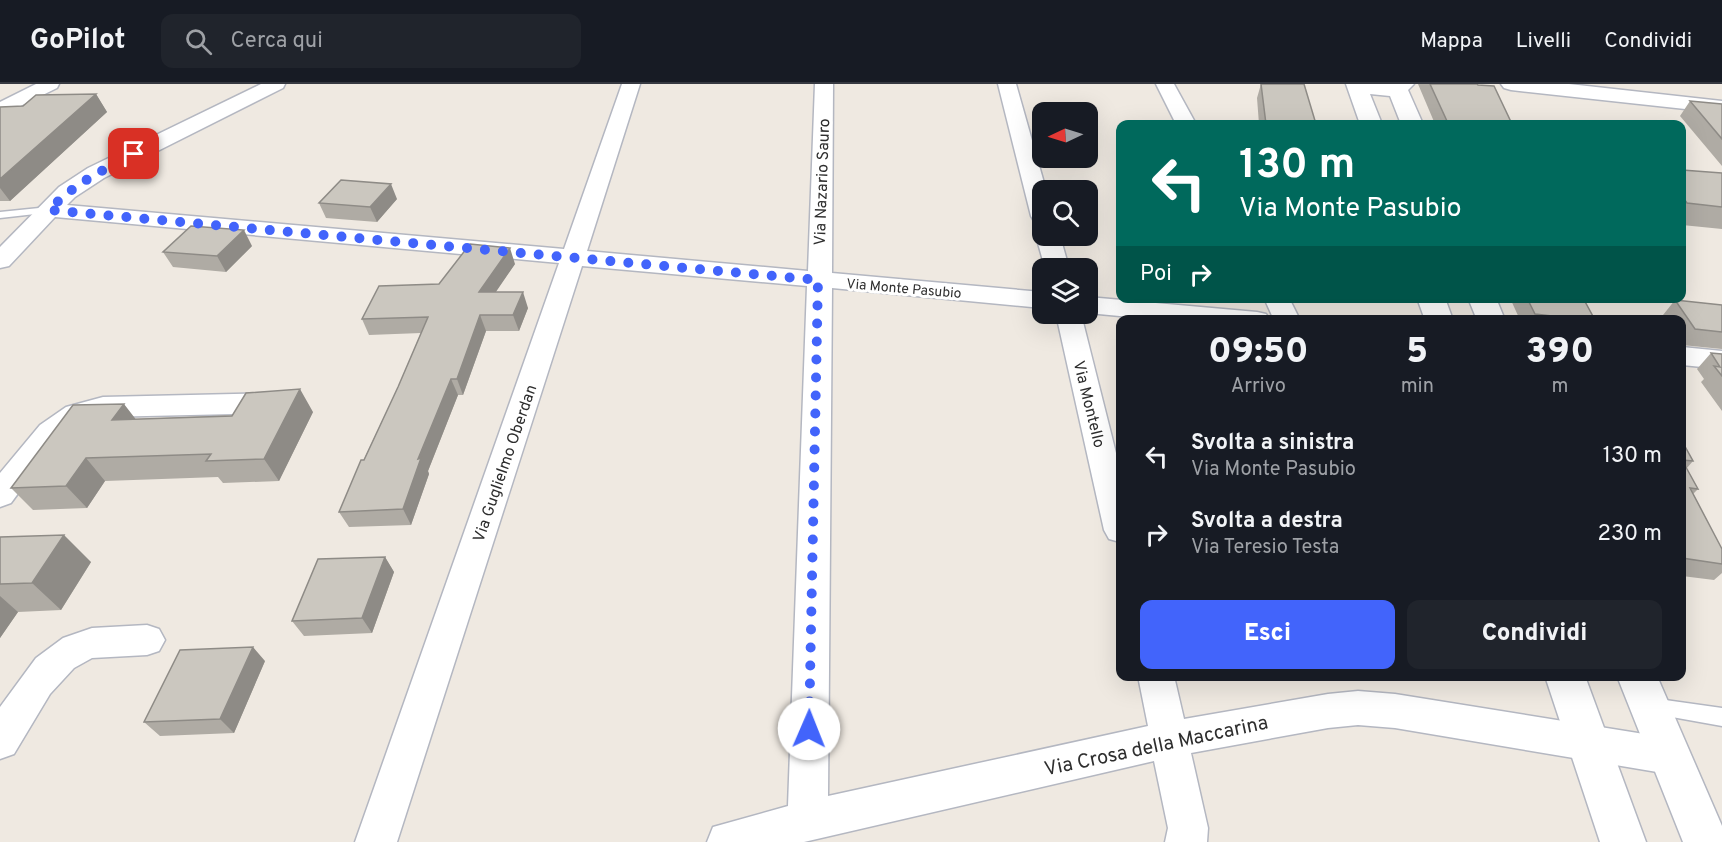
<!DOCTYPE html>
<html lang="it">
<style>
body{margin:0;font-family:Overpass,sans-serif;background:#20242c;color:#f1f3f6;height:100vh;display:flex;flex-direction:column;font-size:22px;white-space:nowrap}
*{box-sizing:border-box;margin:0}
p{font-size:20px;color:#9ea1a6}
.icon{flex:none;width:33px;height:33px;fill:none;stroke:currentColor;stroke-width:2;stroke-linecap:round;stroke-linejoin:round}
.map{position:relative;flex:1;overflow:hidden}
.sheet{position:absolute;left:1116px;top:231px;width:570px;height:366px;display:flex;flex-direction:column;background:#171b24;border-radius:12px;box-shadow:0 6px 24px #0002}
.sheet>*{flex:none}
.banner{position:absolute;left:1116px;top:36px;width:570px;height:183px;border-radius:12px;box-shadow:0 6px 24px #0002;background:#00695c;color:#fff;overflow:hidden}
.needle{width:39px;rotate:266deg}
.controls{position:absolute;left:1032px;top:18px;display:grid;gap:12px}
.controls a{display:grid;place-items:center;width:66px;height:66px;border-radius:12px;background:#171b24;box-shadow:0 6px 24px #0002;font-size:30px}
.pin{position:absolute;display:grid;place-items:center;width:51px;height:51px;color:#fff;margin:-26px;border-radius:12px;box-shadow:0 3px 9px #0006}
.me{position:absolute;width:66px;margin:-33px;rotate:1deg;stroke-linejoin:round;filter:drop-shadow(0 0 4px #0008)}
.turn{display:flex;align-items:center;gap:21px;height:126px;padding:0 24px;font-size:27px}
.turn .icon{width:78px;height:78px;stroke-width:2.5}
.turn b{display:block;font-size:42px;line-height:51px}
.then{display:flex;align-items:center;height:57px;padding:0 24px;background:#0003;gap:12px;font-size:22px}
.eta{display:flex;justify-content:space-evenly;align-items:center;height:102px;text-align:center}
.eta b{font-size:36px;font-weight:800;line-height:42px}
.primary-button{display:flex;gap:12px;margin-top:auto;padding:12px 24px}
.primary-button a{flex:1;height:69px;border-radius:12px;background:#4264fb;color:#fff;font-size:24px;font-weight:800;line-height:69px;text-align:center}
.primary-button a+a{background:#20242c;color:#f1f3f6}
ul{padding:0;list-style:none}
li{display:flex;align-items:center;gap:18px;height:78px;padding:0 24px}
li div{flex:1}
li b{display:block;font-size:22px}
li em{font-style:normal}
header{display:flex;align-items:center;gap:36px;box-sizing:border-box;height:84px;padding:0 30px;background:#171b24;border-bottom:2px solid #363941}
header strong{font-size:28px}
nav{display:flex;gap:33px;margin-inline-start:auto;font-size:21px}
.search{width:420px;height:54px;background:#20242c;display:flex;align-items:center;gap:15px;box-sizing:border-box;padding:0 21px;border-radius:12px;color:#9ea1a6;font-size:22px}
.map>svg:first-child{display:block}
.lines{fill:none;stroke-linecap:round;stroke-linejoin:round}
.lane-casing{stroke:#b4b7c1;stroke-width:3}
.street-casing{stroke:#b4b7c1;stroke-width:3}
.secondary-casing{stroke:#b4b7c1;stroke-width:3}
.lane{fill:#fff;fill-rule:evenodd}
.street{fill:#fff;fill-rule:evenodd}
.secondary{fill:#fff;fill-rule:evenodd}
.wall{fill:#afaba4}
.shaded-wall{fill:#8e8b86}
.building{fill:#cbc7bf;stroke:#8e8b86;stroke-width:1.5}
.route{stroke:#4264fb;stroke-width:10;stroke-dasharray:0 18}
.labels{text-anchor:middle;stroke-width:6;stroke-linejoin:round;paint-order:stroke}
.far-street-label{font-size:14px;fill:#2e2e2e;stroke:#fff}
.street-label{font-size:16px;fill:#2e2e2e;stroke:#fff}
.near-street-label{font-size:20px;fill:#2e2e2e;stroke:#fff}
</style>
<header>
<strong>GoPilot</strong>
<div class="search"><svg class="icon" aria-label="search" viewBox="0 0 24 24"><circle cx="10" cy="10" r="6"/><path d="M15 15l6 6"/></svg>Cerca qui</div>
<nav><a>Mappa</a><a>Livelli</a><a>Condividi</a></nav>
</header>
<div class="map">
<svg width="1722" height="758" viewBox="0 0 1722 758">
<rect width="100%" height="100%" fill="#efe9e1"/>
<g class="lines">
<defs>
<path id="lane" d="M49,123L55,126L53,128L0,134V128Z
M1651,614L1722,624V642L1644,628L1642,622L1644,616Z"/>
<path id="street" d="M36,0H59L57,4L0,32V18Z
M261,0H285L283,4L104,94L75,113L67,121L564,165L622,0H640L587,167L808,187L815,0H833L832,189L1042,208V224L832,204L828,712L1148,642L1138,592H1174L1184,635L1328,610L1358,607L1395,610L1669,654L1683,659L1688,672L1683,685L1669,690L1395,644L1358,641L1328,644L1191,669L1208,744L1207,758H1165L1168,744L1154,677L804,758H707L713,743L788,722L807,202L582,182L397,758H355L559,179L55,133L9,182L0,184V163L59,103L88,84Z
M998,0H1016L1046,106H1042V139L1034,137L1031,132Z
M1156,0H1174L1196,40H1176Z
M1042,146V152H1060L1069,184H1045L1036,152Z
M1088,213L1257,228L1266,230L1270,236H1162L1088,229Z
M1264,214H1289L1300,236H1274Z
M1056,230H1081L1120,385V458L1109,455L1104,446Z
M1682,263L1722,267V285L1682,281Z
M278,309L288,312L292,319L288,326L278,329L103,333C59,344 37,385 11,419L0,423V389L40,341L66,323L103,313Z
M147,541L159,545L165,556L159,567L147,571L92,574L74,584L50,610L14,670L0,675V623L36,574L63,554L92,544Z"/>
<path id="secondary" d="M1346,0H1414L1408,6L1423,40H1401L1390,12L1370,10L1382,40H1360Z
M1501,0H1569L1722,17V29L1511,6L1504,4Z
M1417,214H1445L1453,236H1425Z
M1468,214H1496L1505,236H1477Z
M1545,592H1585L1646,758H1600Z
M1617,592H1657L1722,742V758H1683Z"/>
</defs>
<use href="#lane" class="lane-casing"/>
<use href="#street" class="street-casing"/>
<use href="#secondary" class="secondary-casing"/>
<use href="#lane" class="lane"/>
<use href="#street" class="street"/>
<use href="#secondary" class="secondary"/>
</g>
<path class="wall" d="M1261,0L1316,40H1259L1257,14Z
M1418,0H1477L1512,40H1435Z
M96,10L107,28L10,117H0V23L23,22Z
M1690,17L1722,20V82L1680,32Z
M1682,86L1722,89V145L1682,141Z
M397,115L377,138L326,134L319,119Z
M252,162L226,188L173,183L163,168Z
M515,180L495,208L528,224L519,247H486L463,311H458L428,387L429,390L411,441L349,443L339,428L398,303L421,249L369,251L362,235L439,200Z
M1510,214H1583L1595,236H1520Z
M1675,216L1722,221V265L1682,261V236H1666L1663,231Z
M1711,269L1722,270V327L1701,298L1704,295L1697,285Z
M313,328L279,397L223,399L218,393L105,397L87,424L33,426L11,404L135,335Z
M1682,357L1693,377L1686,385L1698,405L1693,410L1722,465V489L1714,496L1682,492Z
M0,453L91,478L61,526L18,528L0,554Z
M385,473L394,488L372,549L304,552L292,537Z
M265,577L234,649L160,652L144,638Z"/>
<path class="shaded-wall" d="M96,10L107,28L10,117L0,104V95Z
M391,100L397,115L377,138L370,123Z
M244,146L252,162L226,188L217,172Z
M510,164L515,180L485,224L479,208Z
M523,208L528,224L519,247L513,231Z
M480,231L486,247L463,311L457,295Z
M451,295L458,311L428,387L429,390L411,441L403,425L418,375Z
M300,305L313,328L279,397L264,375Z
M124,320L141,342L112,336Z
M86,374L105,397L87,424L66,402Z
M64,451L91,478L61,526L32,499Z
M385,473L394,488L372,549L362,534Z
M0,512L18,528L0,554Z
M253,563L265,577L234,649L220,635Z"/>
<path class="building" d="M1261,0H1304L1316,40H1266Z
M1430,0H1477L1478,1L1494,2L1512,40H1459L1458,38L1447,37Z
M96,10L0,95V23L23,22L36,11Z
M1690,17L1722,20V55Z
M1682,86L1722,89V123L1687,119L1682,112Z
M341,96L391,100L370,123L319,119Z
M191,142L244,146L217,172L163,168Z
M470,160L510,164L479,208H523L513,231H480L457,295H451L418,375L421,374L403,425L339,428L361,376H364L398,303L428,233L362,235L379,202L439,200Z
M1527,214H1583L1595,236H1561L1560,233L1535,230Z
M1675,216L1722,221V248L1695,245Z
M1711,269L1722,270V292L1714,282L1720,283Z
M300,305L264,375L206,377L211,370L86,374L66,402L11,404L73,321L124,320L112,336L232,332L246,309Z
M1682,357L1693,377L1682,376Z
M1682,376L1698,405L1690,404L1722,465V480L1682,474Z
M64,451L32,499L0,500V453Z
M385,473L362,534L292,537L318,475Z
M253,563L220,635L144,638L180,566Z"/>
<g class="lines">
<path class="route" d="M134,70C103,86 74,100 49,126L818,196L809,645"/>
</g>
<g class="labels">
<g class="far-street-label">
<text transform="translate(904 204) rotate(5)" y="5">Via Monte Pasubio</text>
</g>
<g class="street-label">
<text transform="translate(821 98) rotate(-88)" y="6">Via Nazario Sauro</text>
<text transform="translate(1090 320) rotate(76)" y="6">Via Montello</text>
<text transform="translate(504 379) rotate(-71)" y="6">Via Guglielmo Oberdan</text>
</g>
<g class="near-street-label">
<text transform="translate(1156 661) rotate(-12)" y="7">Via Crosa della Maccarina</text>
</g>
</g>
</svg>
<div class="controls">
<a><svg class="needle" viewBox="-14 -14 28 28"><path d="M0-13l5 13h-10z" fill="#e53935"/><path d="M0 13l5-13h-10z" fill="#9ea1a6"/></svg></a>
<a><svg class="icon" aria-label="search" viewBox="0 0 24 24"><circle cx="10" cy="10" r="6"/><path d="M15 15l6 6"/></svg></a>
<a><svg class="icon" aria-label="layers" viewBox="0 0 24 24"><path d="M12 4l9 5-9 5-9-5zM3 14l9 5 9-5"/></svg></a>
</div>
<div class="pin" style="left:134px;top:70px;background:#d93025"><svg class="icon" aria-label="arrive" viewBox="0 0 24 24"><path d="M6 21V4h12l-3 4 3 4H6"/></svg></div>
<svg class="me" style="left:809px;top:645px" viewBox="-20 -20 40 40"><circle r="19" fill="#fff"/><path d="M0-13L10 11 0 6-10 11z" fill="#4264fb"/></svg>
<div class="banner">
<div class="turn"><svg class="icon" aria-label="left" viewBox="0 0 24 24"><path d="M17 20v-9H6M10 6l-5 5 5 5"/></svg><div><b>130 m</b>Via Monte Pasubio</div></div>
<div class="then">Poi<svg class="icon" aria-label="right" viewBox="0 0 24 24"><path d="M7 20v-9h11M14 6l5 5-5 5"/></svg></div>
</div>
<section class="sheet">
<div class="eta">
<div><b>09:50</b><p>Arrivo</p></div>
<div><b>5</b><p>min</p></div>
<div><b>390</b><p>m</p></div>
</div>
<ul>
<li><svg class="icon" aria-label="left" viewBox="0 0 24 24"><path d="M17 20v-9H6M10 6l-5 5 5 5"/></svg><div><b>Svolta a sinistra</b><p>Via Monte Pasubio</p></div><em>130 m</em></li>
<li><svg class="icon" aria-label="right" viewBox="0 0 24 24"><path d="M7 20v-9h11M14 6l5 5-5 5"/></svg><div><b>Svolta a destra</b><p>Via Teresio Testa</p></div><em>230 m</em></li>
</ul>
<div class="primary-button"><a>Esci</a><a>Condividi</a></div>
</section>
</div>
